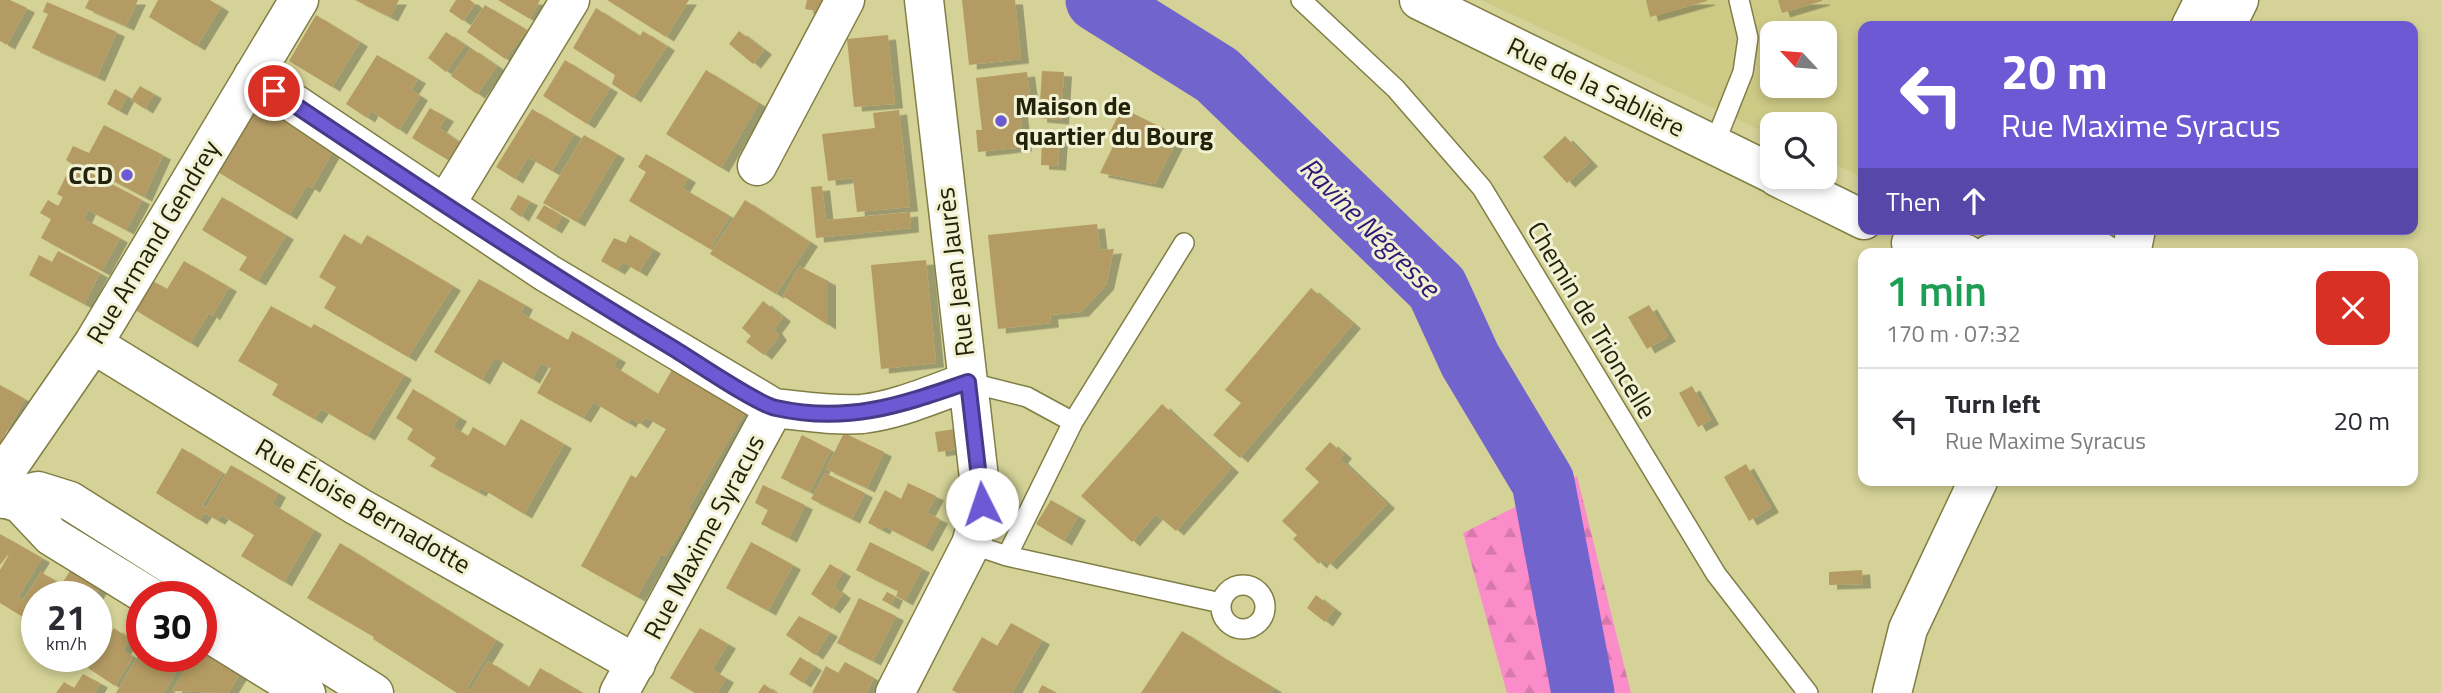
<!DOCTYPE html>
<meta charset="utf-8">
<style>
body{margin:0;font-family:"Titillium Web",sans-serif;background:#f2f2f3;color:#2b2b33;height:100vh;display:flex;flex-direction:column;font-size:26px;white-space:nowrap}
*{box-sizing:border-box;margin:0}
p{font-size:23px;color:#7c7c81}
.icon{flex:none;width:38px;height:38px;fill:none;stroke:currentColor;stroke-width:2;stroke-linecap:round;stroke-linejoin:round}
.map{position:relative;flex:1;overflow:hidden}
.side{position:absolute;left:1858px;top:248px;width:560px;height:238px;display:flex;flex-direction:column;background:#fff;border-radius:14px;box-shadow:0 4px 10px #0003}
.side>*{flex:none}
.banner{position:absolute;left:1858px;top:21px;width:560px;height:214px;border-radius:14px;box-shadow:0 4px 10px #0003;background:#6d59d3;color:#fff;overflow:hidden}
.needle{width:46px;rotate:296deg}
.controls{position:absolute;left:1760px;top:21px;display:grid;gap:14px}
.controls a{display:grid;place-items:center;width:77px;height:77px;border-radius:14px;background:#fff;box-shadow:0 4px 10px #0003;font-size:35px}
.speed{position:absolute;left:21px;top:581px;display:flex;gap:14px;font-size:35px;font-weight:700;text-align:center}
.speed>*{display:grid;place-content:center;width:91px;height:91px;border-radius:50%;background:#fff;box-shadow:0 4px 10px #0003;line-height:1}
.speed small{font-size:18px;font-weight:400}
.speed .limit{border:10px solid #d22;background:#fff;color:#111}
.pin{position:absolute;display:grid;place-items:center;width:60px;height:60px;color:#fff;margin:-30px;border:4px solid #fff;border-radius:50%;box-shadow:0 2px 7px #0007}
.me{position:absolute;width:77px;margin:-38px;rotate:356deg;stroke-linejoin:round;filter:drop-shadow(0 0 5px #0008)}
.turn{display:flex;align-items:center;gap:24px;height:147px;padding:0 28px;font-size:32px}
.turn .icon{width:91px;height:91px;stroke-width:2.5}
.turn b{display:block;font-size:49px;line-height:60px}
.then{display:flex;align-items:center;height:66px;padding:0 28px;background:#0003;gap:14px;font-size:26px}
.round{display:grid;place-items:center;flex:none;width:74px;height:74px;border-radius:14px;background:#f2f2f3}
.summary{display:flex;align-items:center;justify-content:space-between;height:119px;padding:0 28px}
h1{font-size:42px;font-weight:600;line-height:52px;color:#1e9e55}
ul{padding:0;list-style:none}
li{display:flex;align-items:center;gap:21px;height:105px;padding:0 28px;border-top:2px solid #e1e1e2}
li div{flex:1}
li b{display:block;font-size:26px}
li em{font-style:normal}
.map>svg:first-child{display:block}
.built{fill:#cdca86;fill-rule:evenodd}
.forest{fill:url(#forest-firs)}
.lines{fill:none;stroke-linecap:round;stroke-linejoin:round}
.river{stroke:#7264cd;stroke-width:63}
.building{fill:#b49b64;filter:url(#shadow)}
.lane-casing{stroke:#817e45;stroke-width:22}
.street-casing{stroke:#817e45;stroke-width:41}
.secondary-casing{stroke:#817e45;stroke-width:41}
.lane{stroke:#fff;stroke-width:19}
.street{stroke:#fff;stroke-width:38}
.secondary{stroke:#fff;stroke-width:38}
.route-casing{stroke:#473a89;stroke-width:18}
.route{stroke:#6d59d3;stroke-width:12}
.poi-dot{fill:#6d59d3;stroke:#f1f1d3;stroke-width:2.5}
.labels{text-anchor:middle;stroke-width:6;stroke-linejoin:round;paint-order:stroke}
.street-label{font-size:26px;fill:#23220a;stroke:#f1f1d3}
.poi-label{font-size:26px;font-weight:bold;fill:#23220a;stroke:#f1f1d3;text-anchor:start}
.water-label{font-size:28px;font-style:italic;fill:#301776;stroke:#f1f1d3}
</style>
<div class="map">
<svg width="2441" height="693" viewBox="0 0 2441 693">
<defs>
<pattern id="forest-firs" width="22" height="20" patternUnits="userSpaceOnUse" patternTransform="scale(1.75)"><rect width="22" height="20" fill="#fb8cca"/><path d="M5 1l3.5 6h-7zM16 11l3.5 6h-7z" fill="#d778ac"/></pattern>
<filter id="shadow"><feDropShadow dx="8" dy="4.5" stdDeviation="0" flood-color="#0004"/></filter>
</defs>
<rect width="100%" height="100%" fill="#d4d296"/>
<path class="built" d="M1481,0H2200L2187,26H1864V178L1825,160V124H1773V136ZM1773,33H1825V86H1773Z"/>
<path class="forest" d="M1577,476L1631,693H1507L1463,533Z"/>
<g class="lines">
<path class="river" d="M1097,0L1217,75L1437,288L1470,360L1543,482L1583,693"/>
</g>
<path class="building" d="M0,0H10L27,8L7,45L0,41Z
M89,0H138L126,26L85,8Z
M158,0H210L221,7L197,46L149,17Z
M355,0H399L390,17Z
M456,0H470L475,4L463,21L449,11Z
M498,0H540L530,19Z
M607,0H689L666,37Z
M807,0H825L823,12L805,9Z
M962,0H1015L1021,59L969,65Z
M1646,0H1707V1L1650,17Z
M1778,0H1822V1L1782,13Z
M47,2L117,32L97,77L32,48L48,14L43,12Z
M485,5L527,30L505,59L467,32Z
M596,8L640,36L643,31L667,46L633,98L612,84L615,75L573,48Z
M316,15L360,42L332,87L289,61Z
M739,31L764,50L753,64L729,44Z
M446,32L465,45L446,72L428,58Z
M888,35L895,104L854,107L847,39Z
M471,48L497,66L477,94L451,76Z
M377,55L418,79L411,90L420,96L399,130L371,111L367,118L346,104Z
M565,60L610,88L587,124L543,96Z
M706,70L759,103L721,168L666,134Z
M1042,71L1064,72L1061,120L1039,118Z
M1027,72L1032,110L1020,112L1024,147L978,152L976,130H982L976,78Z
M140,86L154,94L145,109L131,100Z
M115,89L127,96L119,111L107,104Z
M262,98L337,144L312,188L307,185L289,215L218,172Z
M430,108L446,117L439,128L459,142L448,160L412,138Z
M1122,108L1179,136L1155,184L1100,173L1117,138L1109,134Z
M532,109L574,134L552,171L528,157L515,179L496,167Z
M899,110L910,207L857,212L853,178L828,181L822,134L875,128L873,113Z
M104,125L163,155L144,197L83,165L81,168L142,200L126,230L88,210L84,219L120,238L102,271L41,238L51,219L40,213L48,200L58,206L63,197L57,194L72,164L66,160L73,146L89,153Z
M584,135L617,154L577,222L543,203Z
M1565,136L1590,162L1567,183L1543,157Z
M1042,137L1060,138L1058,166L1041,165Z
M646,154L688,178L682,188L730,216L710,249L629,201L646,172L638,167Z
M822,186L826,220L910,212L911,228L816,238L811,187Z
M518,195L530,201L521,217L510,209Z
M222,197L286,235L258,281L239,270L247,257L202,230Z
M745,200L810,242L776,294L710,254Z
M544,205L562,216L554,229L536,218Z
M1097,224L1100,250L1114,249L1106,285L1081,312L1050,315L1051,323L998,329L988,235Z
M344,234L361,245L367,235L453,286L408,357L324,308L336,287L319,277Z
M630,235L653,249L639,272L623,262L617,270L601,261L614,238L626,243Z
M58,251L100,273L84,304L29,275L39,255L52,262Z
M926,260L936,363L881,369L871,265Z
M184,261L229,287L212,316L209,313L190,343L135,310L153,281L167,289Z
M799,266L828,281V325L783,296Z
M479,279L525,305L521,313L568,340L572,331L618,358L613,366L658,394L673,368L745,412L688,509L692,511L687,521L665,556L661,554L637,597L581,566L631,475L636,478L666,429L645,417L640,424L631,418L628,423L593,402L583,418L537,393L551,368L541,363L532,379L495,357L482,380L434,352Z
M1311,288L1353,324L1240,458L1213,435L1241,403L1225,390Z
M763,301L783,317L774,329L779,336L764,355L746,342L751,336L742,328Z
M1649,305L1668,337L1647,349L1628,317Z
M271,306L311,328L314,324L404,375L367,436L321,409L314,419L272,395L278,384L238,361Z
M0,385L25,399L0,444Z
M1692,386L1711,420L1698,427L1679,393Z
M413,389L459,417L453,427L468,436L473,427L505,446L521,419L564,444L524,514L481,488L478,492L430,466L436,458L407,439L413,429L396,418Z
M1162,404L1231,468L1176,531L1156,514L1132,542L1081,496Z
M955,429L959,449L938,452L935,432Z
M844,433L884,452L867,488L826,469Z
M802,435L831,450L810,492L781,478Z
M1330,442L1344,454L1340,459L1387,504L1329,565L1322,559L1319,564L1293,539L1297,535L1282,521L1319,482L1305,469Z
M182,448L223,473L202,505L206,508L231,465L278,493L272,504L314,530L284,582L241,556L254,535L221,515L217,520L204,513L199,520L156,493Z
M1746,464L1771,508L1749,521L1724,477Z
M825,473L865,493L852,519L811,499Z
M908,483L936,496L927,513L940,519L925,547L884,526L882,530L868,523L885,490L901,499Z
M763,485L805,505L789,538L761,524L768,510L755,503Z
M1051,500L1078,516L1064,541L1036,524Z
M0,534L42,558L18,597L23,600L41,572L57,582L48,597H37V609L28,620L0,603V570L11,551L0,565Z
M751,542L793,565L768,611L726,588Z
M870,542L922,568L905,601L896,596L898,591L856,570Z
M340,543L496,640L467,688L470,691L488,661L529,687L540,668L583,693H457L373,639L374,637L307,598Z
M830,564L843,572L834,587L843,594L832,609L811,594Z
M71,569L100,587L94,597H54Z
M1862,570L1863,584L1829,585V572Z
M887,592L895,596L891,605L882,600Z
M1316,595L1334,609L1325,622L1307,608Z
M859,598L896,616L873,661L837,643Z
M799,616L830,632L815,655L786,635Z
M1011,623L1042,640L1012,693H957L952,690L982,637L997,646Z
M114,628L130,639L123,650L133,657L115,686L88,668Z
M700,628L728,644L712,670L726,678L717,693H695L670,678Z
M1182,631L1219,655L1274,688L1270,693H1141Z
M201,648L241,672L228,693L172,691L194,656H201Z
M142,649V656H185L164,693H116Z
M800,657L814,666L803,683L789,674Z
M845,662L874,678L866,693H812L826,666L838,673Z
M83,674L100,683L94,693H56L64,682L74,688Z
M764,684L776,693H758Z
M1042,685L1057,693H1038Z"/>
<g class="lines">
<defs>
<path id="lane" d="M1301,0L1396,89L1482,188L1716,574L1808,693
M1714,145L1743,72L1748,38L1739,0
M967,382L1027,397L1073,422
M971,544L1007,556L1221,603
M1007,556L1073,422L1184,243
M1221 607a22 22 0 1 1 44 0a22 22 0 1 1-44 0Z"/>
<path id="street" d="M1419,0L1773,174
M253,76L547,273L774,408
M757,166L845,0
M1777,177L1864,220
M445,205L570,0
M1911,243L1966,254
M1990,254L2023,252
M93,344L357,506L636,664
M0,479L93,344L299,0
M0,497L20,503L51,536L150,597
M4,499L38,491L70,501L374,693
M201,628L306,693
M619,693L774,408C803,411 832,416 862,414C898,410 933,394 967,382
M895,693L971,544L982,504L924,0"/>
<path id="secondary" d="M2191,26L2204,0
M2226,26L2239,0
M2022,254C2046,240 2080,238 2104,254
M2131,254L2136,229
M1892,693L1908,629L1978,481"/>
</defs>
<use href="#lane" class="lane-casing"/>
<use href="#street" class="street-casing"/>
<use href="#secondary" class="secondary-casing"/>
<use href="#lane" class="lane"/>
<use href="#street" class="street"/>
<use href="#secondary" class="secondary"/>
</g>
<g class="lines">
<defs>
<path id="route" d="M274,91C405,179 536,266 671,347C693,360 756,404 776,408C848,424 901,405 968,382L982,504"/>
</defs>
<use href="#route" class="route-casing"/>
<use href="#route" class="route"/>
</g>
<g class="poi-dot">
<circle cx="1001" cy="121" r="7"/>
<circle cx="127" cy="175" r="7"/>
</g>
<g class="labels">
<g class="street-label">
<text transform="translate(1596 87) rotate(26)" y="9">Rue de la Sablière</text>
<text transform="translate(153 242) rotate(-59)" y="9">Rue Armand Gendrey</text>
<text transform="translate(955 272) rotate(-97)" y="9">Rue Jean Jaurès</text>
<text transform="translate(1592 320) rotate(59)" y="9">Chemin de Trioncelle</text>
<text transform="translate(363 506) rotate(30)" y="9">Rue Éloise Bernadotte</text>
<text transform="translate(704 537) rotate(-62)" y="9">Rue Maxime Syracus</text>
</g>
<g class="poi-label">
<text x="1015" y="115">Maison de<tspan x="1015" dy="30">quartier du Bourg</tspan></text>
<text x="113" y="184" text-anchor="end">CCD</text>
</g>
<g class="water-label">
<text transform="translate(1370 227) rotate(45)" y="10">Ravine Négresse</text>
</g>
</g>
</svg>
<div class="controls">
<a><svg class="needle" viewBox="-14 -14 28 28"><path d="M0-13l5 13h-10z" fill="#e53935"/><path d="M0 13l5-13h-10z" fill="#7c7c81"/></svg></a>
<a><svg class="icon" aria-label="search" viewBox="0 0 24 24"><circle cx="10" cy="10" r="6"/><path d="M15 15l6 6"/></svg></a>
</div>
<div class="speed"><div>21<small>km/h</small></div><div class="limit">30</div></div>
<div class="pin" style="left:274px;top:91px;background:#d93025"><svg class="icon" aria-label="arrive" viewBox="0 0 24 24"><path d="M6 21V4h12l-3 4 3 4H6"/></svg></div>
<svg class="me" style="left:982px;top:504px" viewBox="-20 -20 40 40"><circle r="19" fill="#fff"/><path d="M0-13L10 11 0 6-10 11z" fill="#6d59d3"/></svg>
<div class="banner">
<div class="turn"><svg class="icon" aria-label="left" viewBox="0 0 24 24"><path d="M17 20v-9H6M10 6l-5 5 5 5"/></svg><div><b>20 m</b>Rue Maxime Syracus</div></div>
<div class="then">Then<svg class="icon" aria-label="ahead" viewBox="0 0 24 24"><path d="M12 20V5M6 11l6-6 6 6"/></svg></div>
</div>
<section class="side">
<div class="summary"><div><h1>1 min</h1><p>170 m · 07:32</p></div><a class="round" style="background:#d93025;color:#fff"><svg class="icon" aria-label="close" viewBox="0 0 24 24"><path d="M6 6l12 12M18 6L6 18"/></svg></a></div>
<ul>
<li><svg class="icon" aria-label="left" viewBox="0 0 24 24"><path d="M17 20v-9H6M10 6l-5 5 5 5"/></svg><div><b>Turn left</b><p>Rue Maxime Syracus</p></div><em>20 m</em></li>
</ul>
</section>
</div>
